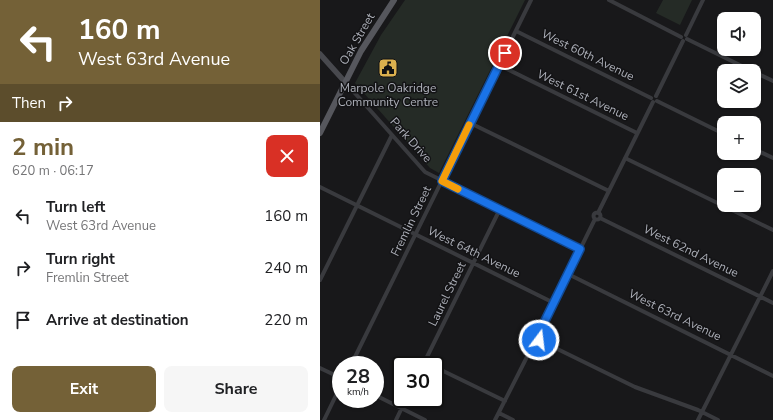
<!DOCTYPE html>
<meta charset="utf-8">
<style>
body{margin:0;font-family:"Nunito Sans",sans-serif;background:#f6f6f6;color:#202124;height:100vh;display:flex;flex-direction:column;font-size:15px;white-space:nowrap}
*{box-sizing:border-box;margin:0}
p{font-size:13px;color:#757577}
.icon{flex:none;width:22px;height:22px;fill:none;stroke:currentColor;stroke-width:2;stroke-linecap:round;stroke-linejoin:round}
.map{position:relative;flex:1;overflow:hidden}
.drawer{display:flex;flex-direction:column;background:#fff;width:320px}
.drawer>*{flex:none}
.hud{background:#746137;color:#fff;overflow:hidden}
.fabs{position:absolute;left:397px;top:12px;display:grid;gap:8px}
.fabs a{display:grid;place-items:center;width:44px;height:44px;border-radius:8px;background:#fff;box-shadow:0 1px 3px #0004;font-size:20px}
.speed{position:absolute;left:12px;top:356px;display:flex;gap:8px;font-size:20px;font-weight:700;text-align:center}
.speed>*{display:grid;place-content:center;width:52px;height:52px;border-radius:50%;background:#fff;box-shadow:0 1px 3px #0004;line-height:1}
.speed small{font-size:10px;font-weight:400}
.speed .limit{border:2px solid #111;border-radius:6px;background:#fff;color:#111}
.pin{position:absolute;display:grid;place-items:center;width:34px;height:34px;color:#fff;margin:-17px;border:2px solid #fff;border-radius:50%;box-shadow:0 1px 4px #0007}
.me{position:absolute;width:44px;margin:-22px;rotate:15deg;stroke-linejoin:round;filter:drop-shadow(0 0 3px #0008)}
.turn{display:flex;align-items:center;gap:14px;height:84px;padding:0 12px;font-size:18px}
.turn .icon{width:52px;height:52px;stroke-width:2.5}
.turn b{display:block;font-size:28px;line-height:34px}
.then{display:flex;align-items:center;height:38px;padding:0 12px;background:#0003;gap:8px;font-size:15px}
.round{display:grid;place-items:center;flex:none;width:42px;height:42px;border-radius:8px;background:#f6f6f6}
.headline{display:flex;align-items:center;justify-content:space-between;height:68px;padding:0 12px}
h1{font-size:24px;font-weight:700;line-height:30px;color:#746137}
.primary-button{display:flex;gap:8px;margin-top:auto;padding:8px 12px}
.primary-button a{flex:1;height:46px;border-radius:8px;background:#746137;color:#fff;font-size:16px;font-weight:700;line-height:46px;text-align:center}
.primary-button a+a{background:#f6f6f6;color:#202124}
ul{padding:0;list-style:none}
li{display:flex;align-items:center;gap:12px;height:52px;padding:0 12px}
li div{flex:1}
li b{display:block;font-size:15px}
li em{font-style:normal}
main{display:flex;flex:1;min-height:0}
.map>svg:first-child{display:block}
.park{fill:#252b26}
.lines{fill:none;stroke-linecap:round;stroke-linejoin:round}
.street{stroke:#393a3e;stroke-width:4}
.secondary{stroke:#48494e;stroke-width:5.5}
.primary{stroke:#56575d;stroke-width:6}
.route-casing{stroke:#114b97;stroke-width:10}
.route{stroke:#1a73e8;stroke-width:7}
.slow{stroke:#f59e0b;stroke-width:7}
.labels{text-anchor:middle;stroke-width:3;stroke-linejoin:round;paint-order:stroke}
.street-label{font-size:12px;fill:#acafb8;stroke:#131315}
.poi-label{font-size:12px;fill:#acafb8;stroke:#131315}
</style>
<main>
<section class="drawer">
<div class="hud">
<div class="turn"><svg class="icon" aria-label="left" viewBox="0 0 24 24"><path d="M17 20v-9H6M10 6l-5 5 5 5"/></svg><div><b>160 m</b>West 63rd Avenue</div></div>
<div class="then">Then<svg class="icon" aria-label="right" viewBox="0 0 24 24"><path d="M7 20v-9h11M14 6l5 5-5 5"/></svg></div>
</div>
<div class="headline"><div><h1>2 min</h1><p>620 m · 06:17</p></div><a class="round" style="background:#d93025;color:#fff"><svg class="icon" aria-label="close" viewBox="0 0 24 24"><path d="M6 6l12 12M18 6L6 18"/></svg></a></div>
<ul>
<li><svg class="icon" aria-label="left" viewBox="0 0 24 24"><path d="M17 20v-9H6M10 6l-5 5 5 5"/></svg><div><b>Turn left</b><p>West 63rd Avenue</p></div><em>160 m</em></li>
<li><svg class="icon" aria-label="right" viewBox="0 0 24 24"><path d="M7 20v-9h11M14 6l5 5-5 5"/></svg><div><b>Turn right</b><p>Fremlin Street</p></div><em>240 m</em></li>
<li><svg class="icon" aria-label="arrive" viewBox="0 0 24 24"><path d="M6 21V4h12l-3 4 3 4H6"/></svg><div><b>Arrive at destination</b></div><em>220 m</em></li>
</ul>
<div class="primary-button"><a>Exit</a><a>Share</a></div>
</section>
<div class="map">
<svg width="453" height="420" viewBox="0 0 453 420">
<rect width="100%" height="100%" fill="#18181a"/>
<path class="park" d="M85,0H205L119,173L110,168L35,83L61,35Z
M343,0H372L360,25L336,13Z"/>
<g class="lines">
<path class="street" d="M289,0L361,37
M196,31L331,98
M366,35L383,0
M367,39L432,71
M179,65L317,133
M434,72L453,81
M25,82L105,172L260,249
M336,96L363,41
M337,101L404,134
M150,123L289,191
M434,149L453,158
M305,158L453,230
M0,187L234,303
M273.5 216a3.5 3.5 0 1 1 7 0a3.5 3.5 0 1 1-7 0Z
M278,213L333,102
M280,218L453,303
M248,274L453,376
M0,280L72,135
M212.5 338a3.5 3.5 0 1 1 7 0a3.5 3.5 0 1 1-7 0Z
M218,335L275,219
M219,340L315,387L378,410L398,420
M105,361L112,365
M31,365L211,0
M103,365L180,209
M115,367L185,401
M0,368L21,378
M55,395L105,420
M179,413L193,420
M4,420L21,385
M76,420L86,399
M175,420L215,341
M378,420L453,271"/>
<path class="secondary" d="M0,54L25,82"/>
<path class="primary" d="M0,133L41,51L74,0"/>
</g>
<g class="lines">
<defs>
<path id="route" d="M185,53L122,181L260,249L218,335L219,340"/>
</defs>
<use href="#route" class="route-casing"/>
<use href="#route" class="route"/>
<path class="slow" d="M138,189L122,181L149,125"/>
</g>
<defs>
<symbol id="civic-square" viewBox="-11 -11 22 22"><rect x="-9" y="-9" width="18" height="18" rx="4" fill="#dbb04e" stroke="#131315"/><path d="M-.6-6.5H3V-4.5H.6V-3L4-1V1h2V6H-6V1h2V-1L-.6-3ZM-1.2 2.5V6h2.4V2.5Z" fill="#111"/></symbol>
</defs>
<g fill-rule="evenodd">
<use href="#civic-square" x="57" y="57" width="22" height="22"/>
</g>
<g class="labels">
<g class="street-label">
<text transform="translate(37 39) rotate(-60)" y="4">Oak Street</text>
<text transform="translate(268 55) rotate(26)" y="4">West 60th Avenue</text>
<text transform="translate(263 95) rotate(26)" y="4">West 61st Avenue</text>
<text transform="translate(91 140) rotate(48)" y="4">Park Drive</text>
<text transform="translate(91 221) rotate(-64)" y="4">Fremlin Street</text>
<text transform="translate(371 251) rotate(26)" y="4">West 62nd Avenue</text>
<text transform="translate(154 252) rotate(26)" y="4">West 64th Avenue</text>
<text transform="translate(127 294) rotate(-64)" y="4">Laurel Street</text>
<text transform="translate(355 315) rotate(26)" y="4">West 63rd Avenue</text>
</g>
<g class="poi-label">
<text x="68" y="92">Marpole Oakridge<tspan x="68" dy="14">Community Centre</tspan></text>
</g>
</g>
</svg>
<div class="fabs">
<a><svg class="icon" aria-label="sound" viewBox="0 0 24 24"><path d="M4 9h4l5-4v14l-5-4H4zM17 9q2 3 0 6"/></svg></a>
<a><svg class="icon" aria-label="layers" viewBox="0 0 24 24"><path d="M12 4l9 5-9 5-9-5zM3 14l9 5 9-5"/></svg></a>
<a>+</a>
<a>−</a>
</div>
<div class="speed"><div>28<small>km/h</small></div><div class="limit">30</div></div>
<div class="pin" style="left:185px;top:53px;background:#d93025"><svg class="icon" aria-label="arrive" viewBox="0 0 24 24"><path d="M6 21V4h12l-3 4 3 4H6"/></svg></div>
<svg class="me" style="left:219px;top:340px" viewBox="-20 -20 40 40"><circle r="17" fill="#1a73e8" stroke="#fff" stroke-width="3"/><path d="M0-11L8 9 0 5-8 9z" fill="#fff"/></svg>
</div>
</main>
